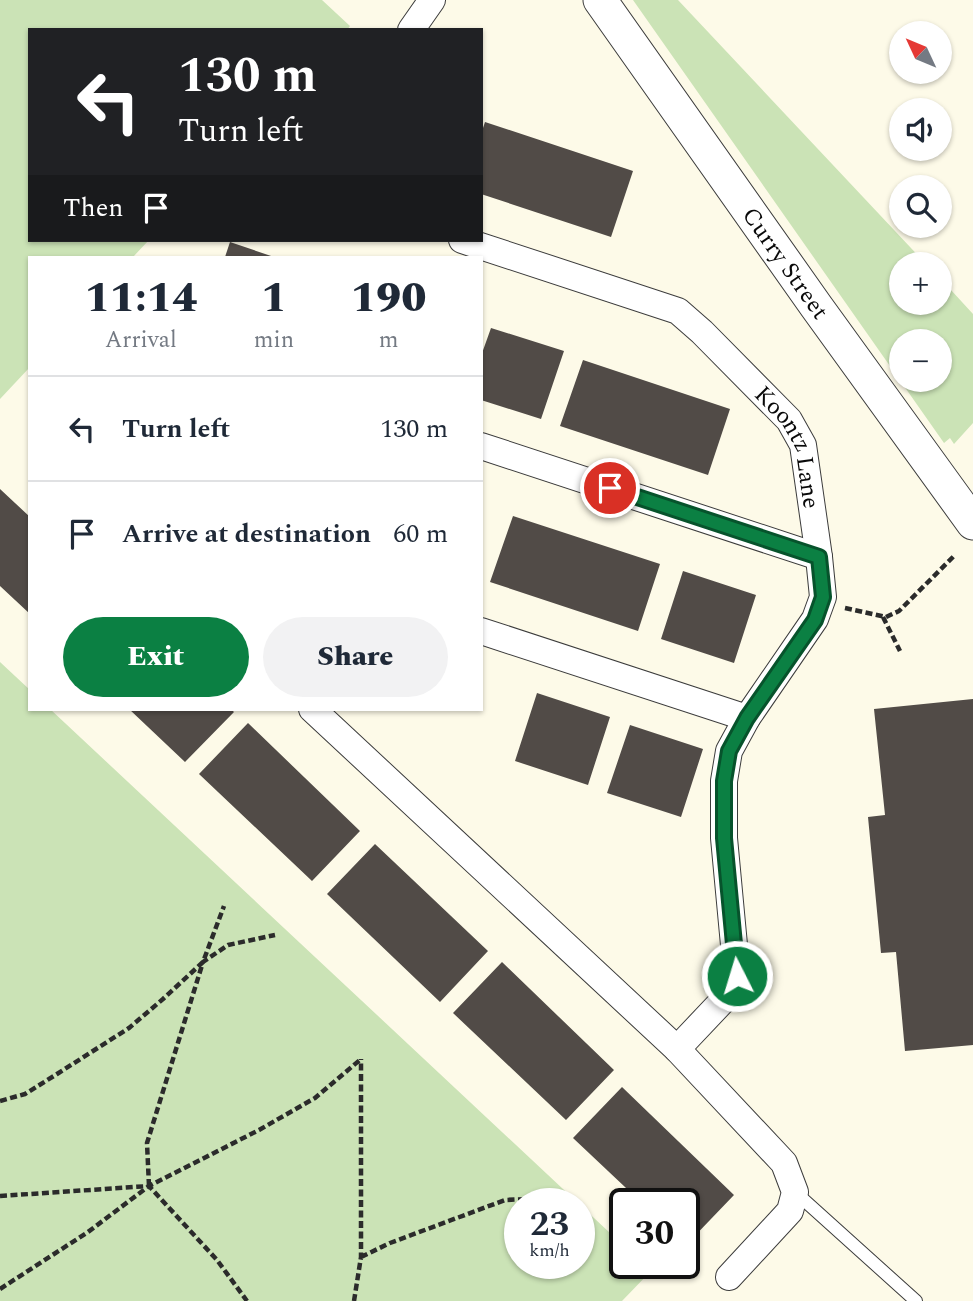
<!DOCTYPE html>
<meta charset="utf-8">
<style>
body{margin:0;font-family:Spectral,serif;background:#f2f2f3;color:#1f2937;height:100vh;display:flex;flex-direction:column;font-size:26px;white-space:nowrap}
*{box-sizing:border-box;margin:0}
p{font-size:23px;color:#747a83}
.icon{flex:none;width:38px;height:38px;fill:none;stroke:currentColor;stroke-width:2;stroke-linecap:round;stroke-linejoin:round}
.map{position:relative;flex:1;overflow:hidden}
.drawer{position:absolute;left:28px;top:256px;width:455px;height:455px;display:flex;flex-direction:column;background:#fff;border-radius:0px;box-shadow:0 2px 5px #0004}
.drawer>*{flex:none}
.hud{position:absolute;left:28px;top:28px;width:455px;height:214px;border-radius:0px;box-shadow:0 2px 5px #0004;background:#202124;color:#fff;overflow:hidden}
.needle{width:46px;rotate:314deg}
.fabs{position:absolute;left:889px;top:21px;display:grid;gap:14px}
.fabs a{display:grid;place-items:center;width:63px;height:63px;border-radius:50%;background:#fff;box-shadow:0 2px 5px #0004;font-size:35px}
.speed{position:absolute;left:504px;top:1188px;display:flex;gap:14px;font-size:35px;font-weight:700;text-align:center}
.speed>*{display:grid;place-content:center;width:91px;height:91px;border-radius:50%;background:#fff;box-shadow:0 2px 5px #0004;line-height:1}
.speed small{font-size:18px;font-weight:400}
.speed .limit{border:4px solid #111;border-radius:10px;background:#fff;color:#111}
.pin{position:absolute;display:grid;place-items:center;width:60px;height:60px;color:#fff;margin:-30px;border:4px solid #fff;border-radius:50%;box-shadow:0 2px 7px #0007}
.me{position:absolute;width:77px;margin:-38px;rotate:355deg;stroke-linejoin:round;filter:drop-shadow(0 0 5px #0008)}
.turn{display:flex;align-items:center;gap:24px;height:147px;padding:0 35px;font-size:32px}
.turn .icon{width:91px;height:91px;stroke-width:2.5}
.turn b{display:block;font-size:49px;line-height:60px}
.then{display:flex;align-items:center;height:66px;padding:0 35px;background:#0003;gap:14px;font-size:26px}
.eta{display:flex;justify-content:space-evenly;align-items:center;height:119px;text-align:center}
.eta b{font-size:42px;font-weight:800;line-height:49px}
.primary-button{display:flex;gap:14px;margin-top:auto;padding:14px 35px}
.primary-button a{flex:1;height:80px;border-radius:42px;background:#0b8043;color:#fff;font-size:28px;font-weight:800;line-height:80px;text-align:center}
.primary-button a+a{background:#f2f2f3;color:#1f2937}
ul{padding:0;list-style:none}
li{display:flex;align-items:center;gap:21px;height:105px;padding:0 35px;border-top:2px solid #e0e1e3}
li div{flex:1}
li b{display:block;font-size:26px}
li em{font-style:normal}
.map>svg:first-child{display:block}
.green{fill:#cbe3b6;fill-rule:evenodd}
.building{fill:#514b47}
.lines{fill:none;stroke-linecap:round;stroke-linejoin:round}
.service-casing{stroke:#3c3c3c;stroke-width:14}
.minor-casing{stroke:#3c3c3c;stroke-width:28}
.tertiary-casing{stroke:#3c3c3c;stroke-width:35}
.path{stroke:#2b2b2b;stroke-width:4.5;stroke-dasharray:7 3.5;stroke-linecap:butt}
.service{stroke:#fff;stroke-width:12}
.minor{stroke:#fff;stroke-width:26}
.tertiary{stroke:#fff;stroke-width:33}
.route-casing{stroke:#07532c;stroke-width:18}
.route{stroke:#0b8043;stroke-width:12}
.labels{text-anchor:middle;stroke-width:7;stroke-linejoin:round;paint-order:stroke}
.street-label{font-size:24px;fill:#090909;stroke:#fff}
</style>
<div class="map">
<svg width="973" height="1301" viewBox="0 0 973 1301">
<rect width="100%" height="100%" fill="#fdfae8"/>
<path class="green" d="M0,0H322L350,26L347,30H30V240H149L133,257H30V367L0,399Z
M633,0H678L926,264H901V303H940V278L973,314V423L954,444L950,438L944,443ZM901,341H940V380H901Z
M0,662L30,690V709H50L579,1204H520V1264H579V1204L625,1247V1264H642L651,1271L622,1301H0Z"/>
<path class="building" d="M485,122L633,171L611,237L481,194V134Z
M230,242L274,257H225Z
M491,328L564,351L541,419L481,400V356Z
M583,360L730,409L708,475L560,426Z
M0,489L30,517V614L0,586Z
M513,516L660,564L638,631L490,582Z
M683,571L756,595L734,663L661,639Z
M537,693L610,717L588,785L515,761Z
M973,699V1045L905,1051L896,952L881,953L868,817L885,815L874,709Z
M129,709H231L234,712L185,762Z
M248,723L360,831L312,881L199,774Z
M630,725L703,749L681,817L607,793Z
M375,844L488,951L440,1002L327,894Z
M502,962L614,1070L566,1120L453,1013Z
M622,1087L734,1195L686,1245L684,1243V1204H643L573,1138Z"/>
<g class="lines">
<defs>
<path id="service" d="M795,1192L916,1301"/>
<g id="minor">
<path d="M411,30L432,0"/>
<path id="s1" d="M462,240L678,311L702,332L789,420L803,445L819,557L823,597L815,619L747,718L729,751L724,781V838L737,977L729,994L677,1049"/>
<path d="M481,446L819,557"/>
<path d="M481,631L747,718"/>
<path d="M312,709L677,1049L784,1163L795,1192L790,1211L729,1277"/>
</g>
<g id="tertiary">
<path id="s2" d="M600,0L816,306L973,523"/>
</g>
</defs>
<use href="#service" class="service-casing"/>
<use href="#minor" class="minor-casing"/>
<use href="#tertiary" class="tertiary-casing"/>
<path class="path" d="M845,608L886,617L899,611L955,555
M883,617L900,651
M0,1101L25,1094L57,1074L129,1028L163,999L203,962L224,906
M149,1186L147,1143L203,962L228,945L275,935
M0,1196L149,1186L217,1260L247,1301
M361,1257L390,1243L505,1200L553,1198
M0,1289L88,1232L149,1186L259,1130L315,1098L361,1059
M354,1301L361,1257V1059"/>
<use href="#service" class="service"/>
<use href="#minor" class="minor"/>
<use href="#tertiary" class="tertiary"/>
</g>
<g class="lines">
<defs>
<path id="route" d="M610,488L819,557L823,597L815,620L747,718L729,751L724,781V838L737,976"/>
</defs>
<use href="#route" class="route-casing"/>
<use href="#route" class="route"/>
</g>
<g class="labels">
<g class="street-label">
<text dy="8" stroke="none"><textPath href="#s2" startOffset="322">Curry Street</textPath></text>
<text dy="8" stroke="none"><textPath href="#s1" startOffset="408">Koontz Lane</textPath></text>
</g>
</g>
</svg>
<div class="fabs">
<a><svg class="needle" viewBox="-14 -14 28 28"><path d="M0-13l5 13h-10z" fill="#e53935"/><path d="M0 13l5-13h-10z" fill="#747a83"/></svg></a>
<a><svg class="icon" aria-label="sound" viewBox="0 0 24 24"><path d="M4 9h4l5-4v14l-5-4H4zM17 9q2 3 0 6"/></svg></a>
<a><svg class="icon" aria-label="search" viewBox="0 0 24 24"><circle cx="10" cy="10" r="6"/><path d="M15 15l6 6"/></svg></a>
<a>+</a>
<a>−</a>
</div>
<div class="speed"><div>23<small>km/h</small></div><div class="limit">30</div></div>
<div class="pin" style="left:610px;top:488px;background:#d93025"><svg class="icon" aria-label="arrive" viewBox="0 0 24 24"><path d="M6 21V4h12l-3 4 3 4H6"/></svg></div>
<svg class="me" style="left:737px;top:976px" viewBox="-20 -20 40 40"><circle r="17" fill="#0b8043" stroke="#fff" stroke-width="3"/><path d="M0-11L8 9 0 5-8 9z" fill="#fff"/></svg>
<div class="hud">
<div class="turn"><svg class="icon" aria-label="left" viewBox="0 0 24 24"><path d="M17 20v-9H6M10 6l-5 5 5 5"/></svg><div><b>130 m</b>Turn left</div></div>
<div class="then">Then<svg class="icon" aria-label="arrive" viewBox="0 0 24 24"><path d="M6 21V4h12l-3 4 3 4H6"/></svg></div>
</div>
<section class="drawer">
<div class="eta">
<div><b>11:14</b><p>Arrival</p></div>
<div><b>1</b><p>min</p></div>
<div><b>190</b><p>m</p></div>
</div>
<ul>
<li><svg class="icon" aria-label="left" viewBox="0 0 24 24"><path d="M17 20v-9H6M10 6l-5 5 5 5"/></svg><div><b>Turn left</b></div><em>130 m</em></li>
<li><svg class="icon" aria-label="arrive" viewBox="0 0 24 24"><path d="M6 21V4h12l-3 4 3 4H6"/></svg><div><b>Arrive at destination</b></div><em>60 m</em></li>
</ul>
<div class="primary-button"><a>Exit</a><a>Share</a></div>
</section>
</div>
